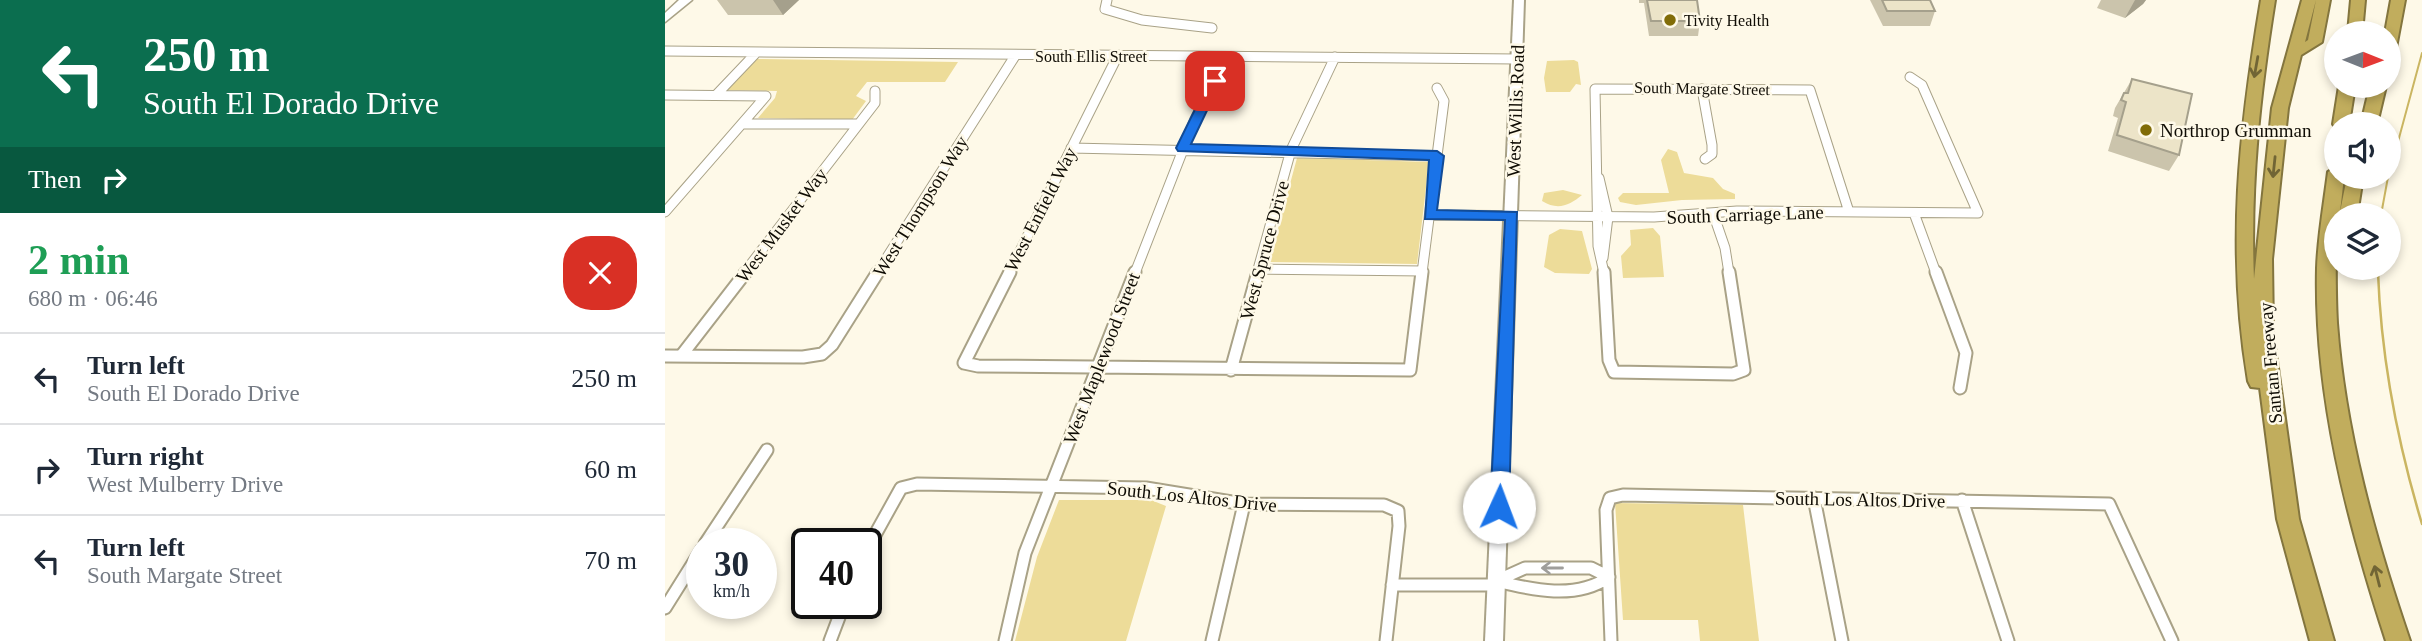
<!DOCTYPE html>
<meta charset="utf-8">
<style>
body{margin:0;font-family:"Times New Roman",serif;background:#f6f6f7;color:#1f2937;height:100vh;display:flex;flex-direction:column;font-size:26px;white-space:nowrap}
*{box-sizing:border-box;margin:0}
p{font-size:23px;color:#747a83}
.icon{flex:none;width:38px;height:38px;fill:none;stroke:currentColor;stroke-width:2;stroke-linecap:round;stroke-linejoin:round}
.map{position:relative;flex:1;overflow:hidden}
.panel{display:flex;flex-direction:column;background:#fff;width:665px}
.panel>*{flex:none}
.hud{background:#0b6e4f;color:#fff;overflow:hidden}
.needle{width:46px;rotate:91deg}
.controls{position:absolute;left:1659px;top:21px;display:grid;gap:14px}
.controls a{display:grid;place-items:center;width:77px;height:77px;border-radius:50%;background:#fff;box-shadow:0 4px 10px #0003;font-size:35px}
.speed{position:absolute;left:21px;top:528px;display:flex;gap:14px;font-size:35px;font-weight:700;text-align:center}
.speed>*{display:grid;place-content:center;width:91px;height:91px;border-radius:50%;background:#fff;box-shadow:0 4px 10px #0003;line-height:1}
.speed small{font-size:18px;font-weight:400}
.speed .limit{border:4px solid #111;border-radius:10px;background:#fff;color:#111}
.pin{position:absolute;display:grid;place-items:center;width:60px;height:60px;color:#fff;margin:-30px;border-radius:14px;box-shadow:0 4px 10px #0006}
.me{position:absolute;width:77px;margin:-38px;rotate:2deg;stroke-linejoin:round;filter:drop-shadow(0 0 5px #0008)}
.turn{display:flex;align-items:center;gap:24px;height:147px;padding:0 28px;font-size:32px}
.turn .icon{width:91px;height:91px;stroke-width:2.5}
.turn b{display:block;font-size:49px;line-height:60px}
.then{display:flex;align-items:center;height:66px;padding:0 28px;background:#0003;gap:14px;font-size:26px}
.round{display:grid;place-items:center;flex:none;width:74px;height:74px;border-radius:28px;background:#f6f6f7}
.summary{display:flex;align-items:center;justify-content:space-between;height:119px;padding:0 28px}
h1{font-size:42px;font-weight:700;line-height:52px;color:#1e9e55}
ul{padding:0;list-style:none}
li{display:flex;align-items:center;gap:21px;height:91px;padding:0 28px;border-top:2px solid #e0e1e3}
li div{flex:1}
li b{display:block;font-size:26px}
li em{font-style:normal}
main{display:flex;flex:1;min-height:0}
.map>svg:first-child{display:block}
.green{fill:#eddc99}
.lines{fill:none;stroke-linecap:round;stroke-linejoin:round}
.stream-far1{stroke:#cab561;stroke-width:2}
.stream{stroke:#cab561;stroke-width:2.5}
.minor-far1-casing{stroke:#a9a287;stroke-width:11}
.minor-casing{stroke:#a9a287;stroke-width:15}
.tertiary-casing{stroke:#a9a287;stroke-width:4}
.secondary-casing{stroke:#a9a287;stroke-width:3}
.motorway-casing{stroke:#83753e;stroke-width:4}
.minor-far1{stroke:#fff;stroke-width:9}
.minor{stroke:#fff;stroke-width:11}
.tertiary{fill:#fff;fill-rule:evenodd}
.secondary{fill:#fff;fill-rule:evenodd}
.motorway{fill:#c1ad5d;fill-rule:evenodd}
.wall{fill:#cbc4ac}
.shaded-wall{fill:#a5a08c}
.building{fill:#ece4c8;stroke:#a5a08c;stroke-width:2}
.oneway{stroke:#716535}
.oneway2{stroke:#9f9e9b}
.route{fill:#1a73e8;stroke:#114b97;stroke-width:2}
.poi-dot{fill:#816c07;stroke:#fef9e8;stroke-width:2.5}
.labels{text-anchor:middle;stroke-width:5;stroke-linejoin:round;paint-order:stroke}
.far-poi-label{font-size:16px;fill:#0f0c04;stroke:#fef9e8;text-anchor:start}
.far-street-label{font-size:16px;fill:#0f0c04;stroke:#fef9e8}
.street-label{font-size:19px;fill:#0f0c04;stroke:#fef9e8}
.poi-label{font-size:19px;fill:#0f0c04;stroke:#fef9e8;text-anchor:start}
</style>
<main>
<section class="panel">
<div class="hud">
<div class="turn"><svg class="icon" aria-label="left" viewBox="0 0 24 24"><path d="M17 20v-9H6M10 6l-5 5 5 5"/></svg><div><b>250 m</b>South El Dorado Drive</div></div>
<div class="then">Then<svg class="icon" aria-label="right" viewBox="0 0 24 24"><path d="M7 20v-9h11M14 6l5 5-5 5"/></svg></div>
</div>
<div class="summary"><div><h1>2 min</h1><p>680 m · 06:46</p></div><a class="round" style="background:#d93025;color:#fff"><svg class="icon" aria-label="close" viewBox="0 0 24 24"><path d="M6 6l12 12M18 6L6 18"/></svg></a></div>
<ul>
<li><svg class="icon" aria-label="left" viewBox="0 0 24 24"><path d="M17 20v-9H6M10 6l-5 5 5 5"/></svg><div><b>Turn left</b><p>South El Dorado Drive</p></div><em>250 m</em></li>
<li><svg class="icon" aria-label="right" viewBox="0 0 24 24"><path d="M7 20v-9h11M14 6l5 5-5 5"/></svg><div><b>Turn right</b><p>West Mulberry Drive</p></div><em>60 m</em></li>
<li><svg class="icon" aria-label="left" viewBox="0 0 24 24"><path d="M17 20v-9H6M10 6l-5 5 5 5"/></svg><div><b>Turn left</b><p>South Margate Street</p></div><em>70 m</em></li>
</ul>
</section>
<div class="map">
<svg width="1757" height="641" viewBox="0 0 1757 641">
<rect width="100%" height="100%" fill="#fef9e8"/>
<path class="green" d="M92,59L293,62L280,82H202L191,96L201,101L187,120L93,118L110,98L112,91L62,90Z
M909,60L913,62L916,85L911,84L905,92H881L879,78L882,61Z
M1003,149L1012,152L1019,173L1048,178L1058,189L1070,194V199L1017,200L971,205L955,202L953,198L958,193H1004L996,160Z
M632,158L764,162L752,264L604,262Z
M898,190L917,195C905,205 893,211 877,201L879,193Z
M988,228L995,236L999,277L958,278L956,256L966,245L965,230Z
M895,229L917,231L927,269L924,274L890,273L879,267L884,235Z
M394,500H486L501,506L461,641H350L372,557Z
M950,503L1078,505L1094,641H1035L1033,620H958Z"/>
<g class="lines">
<path class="stream-far1" d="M1724,175L1757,53
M1716,215L1723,177
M1713,268V273"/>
<path class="stream" d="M1713,272C1716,359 1732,441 1757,524"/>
<defs>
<path id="minor-far1" d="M442,0L440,9L477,20L547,28
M0,51L852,59
M1037,89L1047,145V154L1040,159
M52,94L92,52
M0,95L101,96L0,212
M79,124H193
M406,148L772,156
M934,178L943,217L938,258
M1048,213L1060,248L1064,273
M1249,213L1271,273
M765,215L989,217L1072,211L1313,213L1257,85L1245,77
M593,269L758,271
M79,273L210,103V91
M212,273L350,56
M344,273L453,55
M470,273L530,119L550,81
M592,273L626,150L670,57
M757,273L779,101L772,88
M939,273L933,246L930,89L1145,90L1184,212"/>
<path id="minor" d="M345,272L299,363L313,366L745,370L757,272
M939,272L944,360L949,372L1068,374L1079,370L1064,272
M1271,272L1301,353L1295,388
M0,356L138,357L157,354L167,345L213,272
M16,356L81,272
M566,370L593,272
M1149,498L1177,641
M1297,500L1343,641
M40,544L102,450
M201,551L236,488L252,484L481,488L579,504L719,505L733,511L734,526L721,641
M831,581L860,568H926L944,577
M831,581C868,590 911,600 944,577
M727,585H831
M0,608L37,549
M165,641L179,604
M340,641L360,553L470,272
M547,641L579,504
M946,641L941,510L945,498L958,495L1444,504L1507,641"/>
<path id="tertiary" d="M849,0H859L838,641H820Z"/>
<path id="secondary" d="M14,0H27L0,22V13Z"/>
<path id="motorway" d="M1596,0H1610C1595,93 1585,185 1589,279L1607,108L1637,0H1651L1640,42L1643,40L1651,0H1665L1657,42L1636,55L1623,108L1607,259L1608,332L1634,519L1669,641H1645L1612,519L1595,388L1586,387L1583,381C1561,249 1574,131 1596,0Z
M1686,0H1700L1697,33H1683Z
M1726,0H1740L1731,48L1724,52V33H1720Z
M1674,86H1690L1684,124H1671V128L1668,124Z
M1705,86H1721L1712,124H1696Z
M1671,167V177H1679L1675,212L1682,177H1698L1692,215H1671C1671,251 1670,287 1672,323C1680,432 1710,538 1745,641H1721C1682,521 1649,395 1652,268C1653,236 1659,204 1663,172Z"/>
</defs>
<use href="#minor-far1" class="minor-far1-casing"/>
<use href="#minor" class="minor-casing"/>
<use href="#tertiary" class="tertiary-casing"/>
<use href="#secondary" class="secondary-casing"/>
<use href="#motorway" class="motorway-casing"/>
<use href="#minor-far1" class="minor-far1"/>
<use href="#minor" class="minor"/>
<use href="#tertiary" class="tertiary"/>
<use href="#secondary" class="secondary"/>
<use href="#motorway" class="motorway"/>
</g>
<path class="wall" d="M52,0H134L118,15H63Z
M974,0H1033L1032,3L1035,21L1033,36H984L979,3H974Z
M1205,0H1265L1270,11L1265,26H1218Z
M1436,0H1481L1478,4L1460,18L1432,8Z
M1467,79L1514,155L1504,171L1443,151L1453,118L1448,116L1450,108Z"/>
<path class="shaded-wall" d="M108,0H134L118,15Z
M1470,0H1481L1478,4L1460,18Z"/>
<path class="building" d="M982,0H1032L1035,21H986Z
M1217,0H1265L1270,11H1222Z
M1467,79L1527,94L1514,155L1452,135L1461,102L1456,100L1459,93H1463Z"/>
<defs><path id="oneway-shaft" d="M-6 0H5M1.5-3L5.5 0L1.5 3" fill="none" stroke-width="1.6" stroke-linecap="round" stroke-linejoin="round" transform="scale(1.75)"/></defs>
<g class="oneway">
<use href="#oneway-shaft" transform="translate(1591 67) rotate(100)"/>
<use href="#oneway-shaft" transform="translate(1609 167) rotate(96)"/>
<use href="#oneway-shaft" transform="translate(1712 576) rotate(-104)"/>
</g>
<use class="oneway2" href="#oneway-shaft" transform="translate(887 568) rotate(-180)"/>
<path class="route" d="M550,77L556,81L526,144L772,151L779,156L772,210L852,212L844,507L841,512L834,515L828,512L825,507L840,220L760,219L764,160L513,151L511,148L544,81Z"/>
<g class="poi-dot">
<circle cx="1005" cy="20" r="7"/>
<circle cx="1481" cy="130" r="7"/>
</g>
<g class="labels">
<g class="far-poi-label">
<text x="1019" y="26">Tivity Health</text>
</g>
<g class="far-street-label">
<text x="426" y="62">South Ellis Street</text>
<text transform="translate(1037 88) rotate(1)" y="6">South Margate Street</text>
</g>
<g class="street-label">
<text transform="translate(850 111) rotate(-88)" y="7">West Willis Road</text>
<text transform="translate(255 206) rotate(-58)" y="7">West Thompson Way</text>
<text transform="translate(375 209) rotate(-63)" y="7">West Enfield Way</text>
<text transform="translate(1080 214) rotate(-2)" y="7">South Carriage Lane</text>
<text transform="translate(116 225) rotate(-53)" y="7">West Musket Way</text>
<text transform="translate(599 250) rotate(-75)" y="7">West Spruce Drive</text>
<text transform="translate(436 358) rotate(-69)" y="7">West Maplewood Street</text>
<text transform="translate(1605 363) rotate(-95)" y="7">Santan Freeway</text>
<text transform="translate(527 496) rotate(6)" y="7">South Los Altos Drive</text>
<text transform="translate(1195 499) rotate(1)" y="7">South Los Altos Drive</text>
</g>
<g class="poi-label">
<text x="1495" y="137">Northrop Grumman</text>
</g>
</g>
</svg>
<div class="controls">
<a><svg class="needle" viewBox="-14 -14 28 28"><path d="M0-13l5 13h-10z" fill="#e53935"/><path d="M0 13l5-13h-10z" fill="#747a83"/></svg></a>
<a><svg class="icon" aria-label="sound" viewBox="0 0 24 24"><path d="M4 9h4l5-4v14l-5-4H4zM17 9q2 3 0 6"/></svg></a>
<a><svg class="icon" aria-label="layers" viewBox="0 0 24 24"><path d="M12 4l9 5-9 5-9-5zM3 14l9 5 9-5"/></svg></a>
</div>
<div class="speed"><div>30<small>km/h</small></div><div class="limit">40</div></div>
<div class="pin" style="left:550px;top:81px;background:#d93025"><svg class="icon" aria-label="arrive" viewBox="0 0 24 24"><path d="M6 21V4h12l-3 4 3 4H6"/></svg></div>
<svg class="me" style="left:834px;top:507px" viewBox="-20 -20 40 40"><circle r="19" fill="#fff"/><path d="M0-13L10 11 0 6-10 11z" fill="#1a73e8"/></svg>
</div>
</main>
